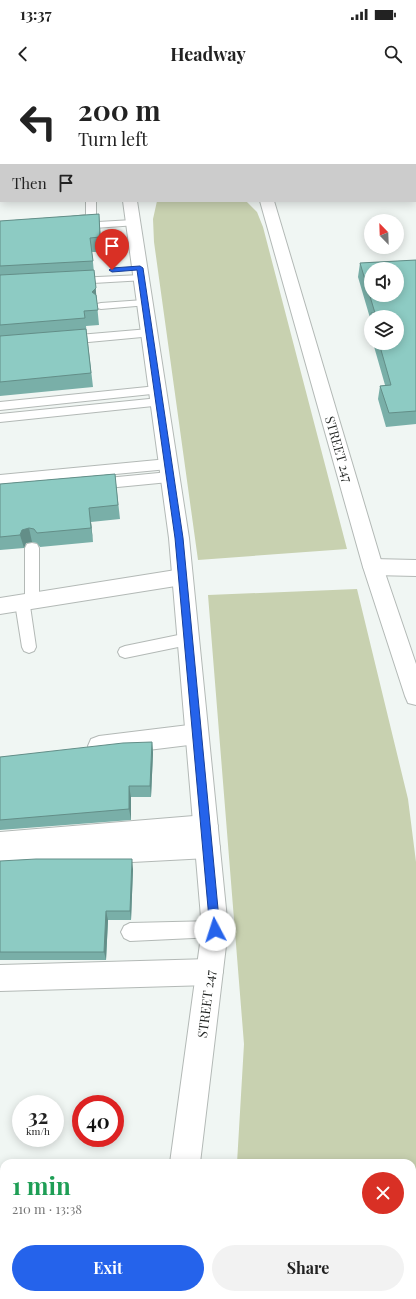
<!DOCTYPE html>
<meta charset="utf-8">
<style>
body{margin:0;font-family:"Playfair Display",serif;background:#f2f2f2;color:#222;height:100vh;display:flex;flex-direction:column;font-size:15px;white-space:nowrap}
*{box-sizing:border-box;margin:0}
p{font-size:13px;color:#767676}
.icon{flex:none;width:22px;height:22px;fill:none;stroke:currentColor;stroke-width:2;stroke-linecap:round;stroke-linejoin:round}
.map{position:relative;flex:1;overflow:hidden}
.sheet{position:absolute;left:0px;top:1079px;width:416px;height:140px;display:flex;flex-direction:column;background:#fff;border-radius:12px 12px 0 0;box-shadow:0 2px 10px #0003}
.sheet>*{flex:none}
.top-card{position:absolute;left:0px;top:0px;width:416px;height:122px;box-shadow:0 2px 10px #0003;background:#fff;color:#222;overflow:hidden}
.needle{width:26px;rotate:337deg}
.buttons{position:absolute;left:364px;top:134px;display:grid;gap:8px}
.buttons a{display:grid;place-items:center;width:40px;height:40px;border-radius:50%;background:#fff;box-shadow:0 2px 10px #0003;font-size:20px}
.speed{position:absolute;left:12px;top:1015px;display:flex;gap:8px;font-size:20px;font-weight:700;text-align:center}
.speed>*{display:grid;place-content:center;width:52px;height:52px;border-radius:50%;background:#fff;box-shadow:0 2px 10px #0003;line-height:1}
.speed small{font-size:10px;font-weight:400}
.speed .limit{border:6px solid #d22;background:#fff;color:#111}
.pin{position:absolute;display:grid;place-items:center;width:34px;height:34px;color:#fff;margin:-41px -17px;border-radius:50% 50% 50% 0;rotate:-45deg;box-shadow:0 0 4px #0007}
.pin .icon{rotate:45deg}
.me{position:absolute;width:44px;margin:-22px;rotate:355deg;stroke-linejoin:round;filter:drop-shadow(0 0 3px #0008)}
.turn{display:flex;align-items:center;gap:14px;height:84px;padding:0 12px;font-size:18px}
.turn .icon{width:52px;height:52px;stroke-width:2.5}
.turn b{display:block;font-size:28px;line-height:34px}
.then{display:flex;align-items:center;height:38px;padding:0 12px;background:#0003;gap:8px;font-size:15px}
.round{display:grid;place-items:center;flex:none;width:42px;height:42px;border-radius:21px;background:#f2f2f2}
.overview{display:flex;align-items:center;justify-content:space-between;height:68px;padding:0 12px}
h1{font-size:24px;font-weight:700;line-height:30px;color:#1e9e55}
.cta{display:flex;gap:8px;margin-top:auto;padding:8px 12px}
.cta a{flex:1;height:46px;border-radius:24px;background:#2563eb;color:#fff;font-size:16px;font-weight:700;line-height:46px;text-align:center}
.cta a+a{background:#f2f2f2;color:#222}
.status{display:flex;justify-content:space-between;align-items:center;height:28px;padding:0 20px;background:#fff;direction:ltr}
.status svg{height:11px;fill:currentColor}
header{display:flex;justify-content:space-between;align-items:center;height:52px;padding:0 12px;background:#fff;font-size:18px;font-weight:700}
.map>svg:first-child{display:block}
.green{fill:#c8d1b0}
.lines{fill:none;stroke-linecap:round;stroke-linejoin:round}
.service-casing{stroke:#b3b9b6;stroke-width:2}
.minor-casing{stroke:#b3b9b6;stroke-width:2}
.tertiary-casing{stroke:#b3b9b6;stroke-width:2}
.primary-casing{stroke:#407639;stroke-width:2}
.service{fill:#fff;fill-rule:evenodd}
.minor{fill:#fff;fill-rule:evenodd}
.tertiary{fill:#fff;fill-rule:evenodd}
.primary{fill:#97c891;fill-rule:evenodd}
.wall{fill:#79afa8}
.shaded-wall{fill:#638e88}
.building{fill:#8dcbc3;stroke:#638e88;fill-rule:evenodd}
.route{fill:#2563eb;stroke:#184099}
.labels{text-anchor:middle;stroke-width:3.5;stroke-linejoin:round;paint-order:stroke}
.street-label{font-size:13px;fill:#1e211f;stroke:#fff}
</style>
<div class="status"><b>13:37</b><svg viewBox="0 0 49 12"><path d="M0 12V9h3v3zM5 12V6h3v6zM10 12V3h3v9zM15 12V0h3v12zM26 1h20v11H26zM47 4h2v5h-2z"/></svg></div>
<header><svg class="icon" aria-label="back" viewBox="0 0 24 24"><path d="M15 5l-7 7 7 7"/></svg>Headway<svg class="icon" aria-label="search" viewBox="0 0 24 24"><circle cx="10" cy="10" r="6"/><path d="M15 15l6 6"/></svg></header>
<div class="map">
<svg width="416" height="1219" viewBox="0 0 416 1219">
<rect width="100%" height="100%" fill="#f0f6f3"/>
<path class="green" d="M157,121H246L257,132L263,147L347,469L198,480L154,162L153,139Z
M357,509L408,719L416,782V1219H215L216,1215H412V1083H237L244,964L208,515Z"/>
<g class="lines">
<defs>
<path id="service" d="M300,0H309V1H300Z
M415,16H416V22H415Z
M0,47H1L0,54Z
M0,99H1V105H0Z
M86,121H96V138L95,140L71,141L70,139L71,137L86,135Z
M133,140L137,141L138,143L137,145L80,149L75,146L80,143Z
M141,195L145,196L146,198L145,200L76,204L71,201L76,198Z
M144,220L148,221L150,223L148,225L101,229L97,228L95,226L97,224L101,223Z
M149,249L153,250L155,253L153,256L67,264L63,263L61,260L63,257L67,256Z
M157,306L161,307L163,310L161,313L0,330V322Z
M159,318L163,319L165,322L163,325L0,342V334Z
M168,379L172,381L174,384L172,387L168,389L0,405V395Z
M169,392L174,394L175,397L174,400L169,402L97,409L92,407L91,404L92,401L97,399Z
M32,463L37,464L39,468V521L37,525L30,526L36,567L34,571L29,573L24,571L22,567L15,523L17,519L22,517L25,518V468L27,464Z
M188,553L193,555L195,559L193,563L188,565L125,578L120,576L118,572L120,568L125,566Z
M215,841L221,843L224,849L221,855L215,857L130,861L124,858L121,852L124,846L130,843Z"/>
<path id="minor" d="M373,479L416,480V496L373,495L366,492L363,487L366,482Z
M182,489L189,491L192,497L189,503L182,505L0,534V518Z
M197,644L205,647L208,654L205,661L197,664L99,676L91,673L88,666L91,659L99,656Z
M206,735L214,738L218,746L214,754L209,756L217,759L220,767L217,775L208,778L0,789V752Z
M210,879L219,883L223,892L219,901L210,905L0,911V885Z
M0,1090L4,1091V1121L0,1120Z
M77,1215H107V1219H75Z"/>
<path id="tertiary" d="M29,0H42V1H29Z
M126,0H138V1H126Z
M198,0H210V1H198Z
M123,121H137L189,458L228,849L200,1083H170L202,849L169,458Z
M260,121H274L383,487L416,584V625L408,623L405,616L363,487Z
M136,1215H166V1219H134Z"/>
<path id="primary" d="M74,0H88V1H74Z"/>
</defs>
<use href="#service" class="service-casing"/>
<use href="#minor" class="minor-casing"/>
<use href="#tertiary" class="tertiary-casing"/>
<use href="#primary" class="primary-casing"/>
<use href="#service" class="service"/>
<use href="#minor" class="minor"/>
<use href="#tertiary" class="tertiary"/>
<use href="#primary" class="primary"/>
</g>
<path class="wall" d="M99,134L102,172H92L99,245L86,246L93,307L0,316V141Z
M416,180V344L386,347L378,319L380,306L385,305L373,263H397V237H371V255L369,247L370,238L358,197L360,183Z
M115,394L120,439L91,442L93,462L40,467L37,463L32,462L26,463L24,468L0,470V404Z
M152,662L153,673L151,717H131V740L0,750V677Z
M0,781L133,789L131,840H108L106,880H0Z"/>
<path class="shaded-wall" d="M94,190L99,245L97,223L92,212Z
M89,428L91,442L93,462L91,448Z
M29,448L32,462L26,463L24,468L20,455L22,450Z
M152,662L153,673L151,717L150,706Z
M129,706L131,717V740L129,729Z
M132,779L133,789L131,840L130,831Z
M106,831L108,840L106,880L104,872Z
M63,1215H68L67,1219H62Z"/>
<path class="building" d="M99,134L100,157L90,158L93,181L0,186V141Z
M416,180V331L389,333L380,306L391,305L379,263H397V237H372L371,233H375L360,183ZM371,189H397V215H371Z
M94,190L96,208L92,212L96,215L98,230L84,231L85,238L0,245V195Z
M86,249L91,293L0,302V256Z
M115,394L118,425L89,428L91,448L37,453L34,449L29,448L22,450L20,455L0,457V404Z
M152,662L150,706H129V729L0,740V677L123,663Z
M36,779H132L130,831H106L104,872H0V781Z
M0,1141L4,1142V1141V1215H63L62,1219H0Z"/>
<path class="route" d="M140,186L143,188L183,458L220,850L219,853L215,855L211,853L210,850L175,458L137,190L112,192L109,190L112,188Z"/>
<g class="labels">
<g class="street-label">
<text transform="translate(339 369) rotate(74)" y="5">STREET 247</text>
<text transform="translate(206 924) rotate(-83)" y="5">STREET 247</text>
</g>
</g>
</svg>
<div class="buttons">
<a><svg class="needle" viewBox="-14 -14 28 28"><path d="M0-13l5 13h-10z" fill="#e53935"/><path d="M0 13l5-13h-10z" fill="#767676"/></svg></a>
<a><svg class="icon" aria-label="sound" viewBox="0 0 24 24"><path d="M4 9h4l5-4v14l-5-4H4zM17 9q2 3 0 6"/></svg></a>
<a><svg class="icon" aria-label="layers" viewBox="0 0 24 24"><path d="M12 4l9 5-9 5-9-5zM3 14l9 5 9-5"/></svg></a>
</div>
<div class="speed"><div>32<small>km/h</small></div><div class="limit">40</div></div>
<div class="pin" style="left:112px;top:190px;background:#d93025"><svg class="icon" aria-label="arrive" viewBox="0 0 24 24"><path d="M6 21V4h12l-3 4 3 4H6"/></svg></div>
<svg class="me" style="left:215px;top:850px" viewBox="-20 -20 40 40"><circle r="19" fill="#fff"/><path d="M0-13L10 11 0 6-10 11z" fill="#2563eb"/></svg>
<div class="top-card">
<div class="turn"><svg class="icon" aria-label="left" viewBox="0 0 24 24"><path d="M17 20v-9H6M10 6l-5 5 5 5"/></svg><div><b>200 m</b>Turn left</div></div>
<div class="then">Then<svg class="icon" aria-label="arrive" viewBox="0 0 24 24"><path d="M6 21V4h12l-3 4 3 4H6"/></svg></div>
</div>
<section class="sheet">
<div class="overview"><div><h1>1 min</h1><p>210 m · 13:38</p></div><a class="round" style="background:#d93025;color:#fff"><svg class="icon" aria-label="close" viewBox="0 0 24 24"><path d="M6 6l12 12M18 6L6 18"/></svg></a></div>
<div class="cta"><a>Exit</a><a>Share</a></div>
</section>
</div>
